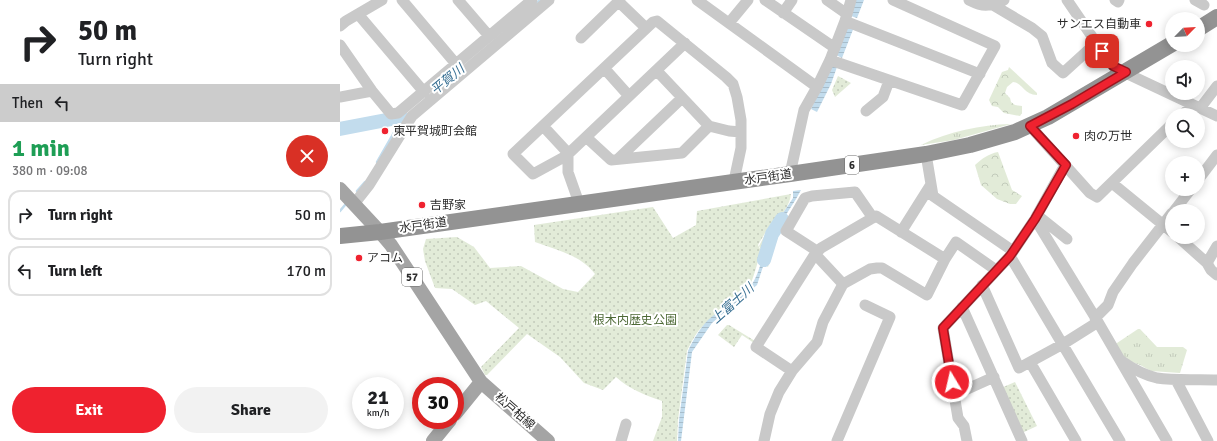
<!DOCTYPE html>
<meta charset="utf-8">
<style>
body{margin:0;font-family:Signika,"Noto Sans JP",sans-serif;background:#f2f2f2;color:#202124;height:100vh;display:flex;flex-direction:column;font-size:15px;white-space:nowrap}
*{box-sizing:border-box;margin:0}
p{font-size:13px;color:#757577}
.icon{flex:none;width:22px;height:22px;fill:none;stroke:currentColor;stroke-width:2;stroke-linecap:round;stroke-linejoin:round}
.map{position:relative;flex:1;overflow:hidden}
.details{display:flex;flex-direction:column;background:#fff;width:340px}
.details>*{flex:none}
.hud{background:#fff;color:#202124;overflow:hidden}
.needle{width:26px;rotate:66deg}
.controls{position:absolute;left:825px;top:12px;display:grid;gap:8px}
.controls a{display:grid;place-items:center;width:40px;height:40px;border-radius:50%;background:#fff;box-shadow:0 2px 10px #0003;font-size:20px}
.speed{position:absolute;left:12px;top:377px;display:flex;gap:8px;font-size:20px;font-weight:700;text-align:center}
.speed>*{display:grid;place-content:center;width:52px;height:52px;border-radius:50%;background:#fff;box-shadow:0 2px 10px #0003;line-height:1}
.speed small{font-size:10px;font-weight:400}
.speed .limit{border:6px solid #d22;background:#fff;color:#111}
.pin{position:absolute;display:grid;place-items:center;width:34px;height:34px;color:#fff;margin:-17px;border-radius:8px;box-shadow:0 2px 6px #0006}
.me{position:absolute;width:44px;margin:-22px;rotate:351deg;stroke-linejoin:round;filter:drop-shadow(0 0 3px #0008)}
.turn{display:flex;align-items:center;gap:14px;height:84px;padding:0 12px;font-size:18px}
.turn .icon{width:52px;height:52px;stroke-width:2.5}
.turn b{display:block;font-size:28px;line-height:34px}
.then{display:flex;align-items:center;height:38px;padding:0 12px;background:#0003;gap:8px;font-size:15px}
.round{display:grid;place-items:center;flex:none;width:42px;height:42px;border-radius:21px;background:#f2f2f2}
.summary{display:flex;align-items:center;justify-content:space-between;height:68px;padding:0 12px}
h1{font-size:24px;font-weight:800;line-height:30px;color:#1e9e55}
.cta{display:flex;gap:8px;margin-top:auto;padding:8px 12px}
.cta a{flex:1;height:46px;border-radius:24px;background:#ef222f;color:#fff;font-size:16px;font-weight:800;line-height:46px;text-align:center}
.cta a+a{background:#f2f2f2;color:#202124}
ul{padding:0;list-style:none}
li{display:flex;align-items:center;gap:12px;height:50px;margin:0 8px 6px;padding:0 4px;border:2px solid #e0e0e0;border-radius:12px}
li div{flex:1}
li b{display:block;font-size:15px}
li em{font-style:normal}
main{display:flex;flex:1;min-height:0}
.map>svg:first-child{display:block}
.grass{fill:url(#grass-tufts)}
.forest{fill:url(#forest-crowns)}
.park{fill:url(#park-dots)}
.water{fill:url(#water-rules)}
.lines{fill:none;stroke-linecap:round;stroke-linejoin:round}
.stream{stroke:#c2dced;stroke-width:2.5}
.river{stroke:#c2dced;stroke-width:14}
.minor{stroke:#c9c9c9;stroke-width:11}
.major{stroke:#a4a4a4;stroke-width:14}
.highway{stroke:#939393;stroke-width:16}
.route-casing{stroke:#9b161f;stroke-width:10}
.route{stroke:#ef222f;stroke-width:7}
.poi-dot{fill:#ef222f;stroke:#fff;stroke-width:1.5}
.labels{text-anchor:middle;stroke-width:4;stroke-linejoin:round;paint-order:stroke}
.shield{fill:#fff;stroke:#6b6b6b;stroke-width:1}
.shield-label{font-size:11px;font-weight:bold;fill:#2c2c2c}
.poi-label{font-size:12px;fill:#2c2c2c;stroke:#fff;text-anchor:start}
.street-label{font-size:12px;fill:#2c2c2c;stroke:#fff}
.park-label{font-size:12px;fill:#4e6a37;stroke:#fff}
.water-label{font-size:13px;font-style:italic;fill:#366e92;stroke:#fff}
</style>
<main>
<section class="details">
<div class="hud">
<div class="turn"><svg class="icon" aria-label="right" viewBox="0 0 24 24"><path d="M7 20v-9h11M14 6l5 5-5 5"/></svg><div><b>50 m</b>Turn right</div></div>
<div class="then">Then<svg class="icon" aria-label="left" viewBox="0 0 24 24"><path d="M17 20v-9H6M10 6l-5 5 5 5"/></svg></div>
</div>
<div class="summary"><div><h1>1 min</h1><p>380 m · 09:08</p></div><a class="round" style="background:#d93025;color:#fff"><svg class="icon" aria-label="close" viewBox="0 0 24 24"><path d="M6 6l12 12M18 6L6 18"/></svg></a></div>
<ul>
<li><svg class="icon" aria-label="right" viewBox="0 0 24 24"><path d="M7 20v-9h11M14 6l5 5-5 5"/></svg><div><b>Turn right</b></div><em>50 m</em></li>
<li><svg class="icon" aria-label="left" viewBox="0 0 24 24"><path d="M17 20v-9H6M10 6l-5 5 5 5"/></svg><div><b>Turn left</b></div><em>170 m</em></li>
</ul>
<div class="cta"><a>Exit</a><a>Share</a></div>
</section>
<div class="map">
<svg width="877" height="441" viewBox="0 0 877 441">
<defs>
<pattern id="grass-tufts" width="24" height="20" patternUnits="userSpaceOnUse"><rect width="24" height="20" fill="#e2ebd8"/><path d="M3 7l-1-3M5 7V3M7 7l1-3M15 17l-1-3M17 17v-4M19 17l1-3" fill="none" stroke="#c2caba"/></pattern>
<pattern id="forest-crowns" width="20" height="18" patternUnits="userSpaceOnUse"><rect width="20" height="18" fill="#e2ebd8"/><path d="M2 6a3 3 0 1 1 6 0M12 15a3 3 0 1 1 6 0" fill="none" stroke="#c2caba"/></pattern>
<pattern id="park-dots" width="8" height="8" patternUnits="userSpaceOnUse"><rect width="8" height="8" fill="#e2ebd8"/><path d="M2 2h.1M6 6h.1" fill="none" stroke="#c2caba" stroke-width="1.8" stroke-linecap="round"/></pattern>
<pattern id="water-rules" width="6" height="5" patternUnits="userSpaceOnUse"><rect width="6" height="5" fill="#c2dced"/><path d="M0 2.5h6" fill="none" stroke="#a7bdcb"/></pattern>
</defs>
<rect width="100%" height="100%" fill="#fff"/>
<path class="grass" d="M671,124L614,140L581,145C610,131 640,125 671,124Z
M798,329H800L817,347H843L847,350L840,373L811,371L800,365L787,360L778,353L774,345Z"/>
<path class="forest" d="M669,67L697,93V95C683,94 683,83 673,82L667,87L665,93L670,98L671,102L675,105L682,106V113L680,116L664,113L658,107L652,106L649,100L662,72L668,70Z
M658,152L672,190L682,196L676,204H670L657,199L641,185L635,165C643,158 648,154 658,152Z"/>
<path class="park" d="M498,76L511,83L495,97L492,90Z
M451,194C450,206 440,217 433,227L428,228L418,245L421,251C418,260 414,278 409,287C399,304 378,311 364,325C356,332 352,341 347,351L338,420L337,441H313L322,417V401C305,395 289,389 276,377L263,390L244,383L220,357L187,334L147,375H145L141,367L179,328L146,301L135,305L112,289L95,288L85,261L83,249L86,239L117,237L134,247L150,268L181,266L223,289L238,292L255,274C241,255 216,250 195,242L194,225L313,207L333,238L356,225L357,211Z
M428,229L438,237L428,267L419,260L422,251L419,246Z
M387,325H389L415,341L414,343L402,335L394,347L378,335Z
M675,382L697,426L682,433L661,388Z"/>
<path class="water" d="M515,0H524L517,18L511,16Z
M508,25L514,27L502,58L496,55Z
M492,64L497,67L491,84L477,112L471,109Z
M461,190L456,199L435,232V237L429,234L453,198V191Z
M428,241L431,242L417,285L372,323L352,352L341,441H338L339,420L348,351C353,340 360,328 368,320C381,308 399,300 410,287C418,278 424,252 428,241Z"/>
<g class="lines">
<path class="stream" d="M195,5L200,0
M37,162L64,115
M17,191L25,182
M0,211L5,205"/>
<path class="river" d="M0,129L62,117
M424,260L432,234L442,219"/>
<path class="minor" d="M62,0L116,64
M118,0L149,36
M357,0L477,87
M425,0L495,48
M487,0L507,14
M629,0C645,8 648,6 664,0
M727,0L768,60L775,68L877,116
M775,0L778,2L779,0
M855,0L864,5
M279,2L306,28
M653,5L692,28L702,36L712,63L723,73L756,43
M443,13L452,0
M18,14L84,92
M505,21L640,74
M389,23L408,0
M0,26L6,21L42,0
M241,38L280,0
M345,43L226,156L193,174L173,154L313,22L317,21L386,77L393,84L397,97L401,120V148L394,181
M0,45L32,91L51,114L58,113L192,0
M490,60L622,105L655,46L553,0
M264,68L289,96
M0,97L32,91
M861,107L877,86
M526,111L543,97L549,81
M842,115L853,105
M203,126L228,153V172L239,203
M369,126L389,131L401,132
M690,126L750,193L757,197L832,124
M246,137L271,160L342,153L369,126L317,71
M586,154L593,196L673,251
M278,159L342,98
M450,174L464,110L477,87L490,60L505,21L511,0
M858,180L877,155
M772,183L832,232
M14,204L29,185L72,116L209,0
M834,211L851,189
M697,215L727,239
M695,219L725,165
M561,232L590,186
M838,237L867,263L871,270L877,275
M477,251L446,231L465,198L472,196L515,192L533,218
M475,254L503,284
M670,256L780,441
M867,263L877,246
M642,285L679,368L723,344L758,322
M622,307L682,441
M755,318L768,305L773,292L793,263L832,213
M780,360C790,367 804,375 817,378C836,381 857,379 877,380
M690,362L736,441
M452,371L416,347L475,254L481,248L536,216L605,259
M836,380L868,441
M614,395L654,377
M281,441L286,424
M424,441L430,414L439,392L452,371L477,342L483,322L503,284L530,269L537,268H542L587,295L605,259L616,242L656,270
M497,441L550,317L525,305
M627,441L624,426L618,418L603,328L670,256L695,219L758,322L827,441"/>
<path class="major" d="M0,189L40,232L51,245L141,382L208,441
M115,414L141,382
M93,441L110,420"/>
<path class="highway" d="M858,29L877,17
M0,236L40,232L450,174L586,154L630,145L675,132L708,117L832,44"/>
</g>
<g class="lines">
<defs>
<path id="route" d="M612,382L603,328L670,256L695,219L726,165L690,126L732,104L786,72L773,66L762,51"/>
</defs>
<use href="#route" class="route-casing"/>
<use href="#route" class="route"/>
</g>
<g class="poi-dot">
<circle cx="809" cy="24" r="4"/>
<circle cx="45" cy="131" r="4"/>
<circle cx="736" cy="136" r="4"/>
<circle cx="82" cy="205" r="4"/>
<circle cx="19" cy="258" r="4"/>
</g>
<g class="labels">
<g class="shield">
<rect x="505" y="156" width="14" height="18" rx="3"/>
<rect x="62" y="268" width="20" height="18" rx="3"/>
</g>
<g class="shield-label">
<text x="512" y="169">6</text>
<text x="72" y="281">57</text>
</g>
<g class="poi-label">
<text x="801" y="28" text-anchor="end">サンエス自動車</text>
<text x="53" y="135">東平賀城町会館</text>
<text x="744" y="140">肉の万世</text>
<text x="90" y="209">吉野家</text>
<text x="27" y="262">アコム</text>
</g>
<g class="street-label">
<text transform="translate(428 177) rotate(-8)" y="4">水戸街道</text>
<text transform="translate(83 225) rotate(-8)" y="4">水戸街道</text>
<text transform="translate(175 411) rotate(41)" y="4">松戸柏線</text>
</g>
<g class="park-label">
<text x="295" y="324">根木内歴史公園</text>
</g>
<g class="water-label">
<text transform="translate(107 79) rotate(-40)" y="5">平賀川</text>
<text transform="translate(392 303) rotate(-42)" y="5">上富士川</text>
</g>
</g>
</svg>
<div class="controls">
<a><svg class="needle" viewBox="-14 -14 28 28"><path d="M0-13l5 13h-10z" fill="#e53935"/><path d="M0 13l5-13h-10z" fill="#757577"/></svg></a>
<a><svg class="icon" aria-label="sound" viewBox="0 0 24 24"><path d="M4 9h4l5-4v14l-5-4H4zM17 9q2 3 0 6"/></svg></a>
<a><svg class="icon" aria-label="search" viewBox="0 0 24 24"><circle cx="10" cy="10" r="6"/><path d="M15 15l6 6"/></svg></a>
<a>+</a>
<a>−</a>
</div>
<div class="speed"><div>21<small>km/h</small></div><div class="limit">30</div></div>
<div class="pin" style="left:762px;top:51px;background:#d93025"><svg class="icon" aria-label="arrive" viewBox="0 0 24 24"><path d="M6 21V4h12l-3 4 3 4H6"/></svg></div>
<svg class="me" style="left:612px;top:382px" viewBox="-20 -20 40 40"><circle r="17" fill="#ef222f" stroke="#fff" stroke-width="3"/><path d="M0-11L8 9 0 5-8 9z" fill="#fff"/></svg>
</div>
</main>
